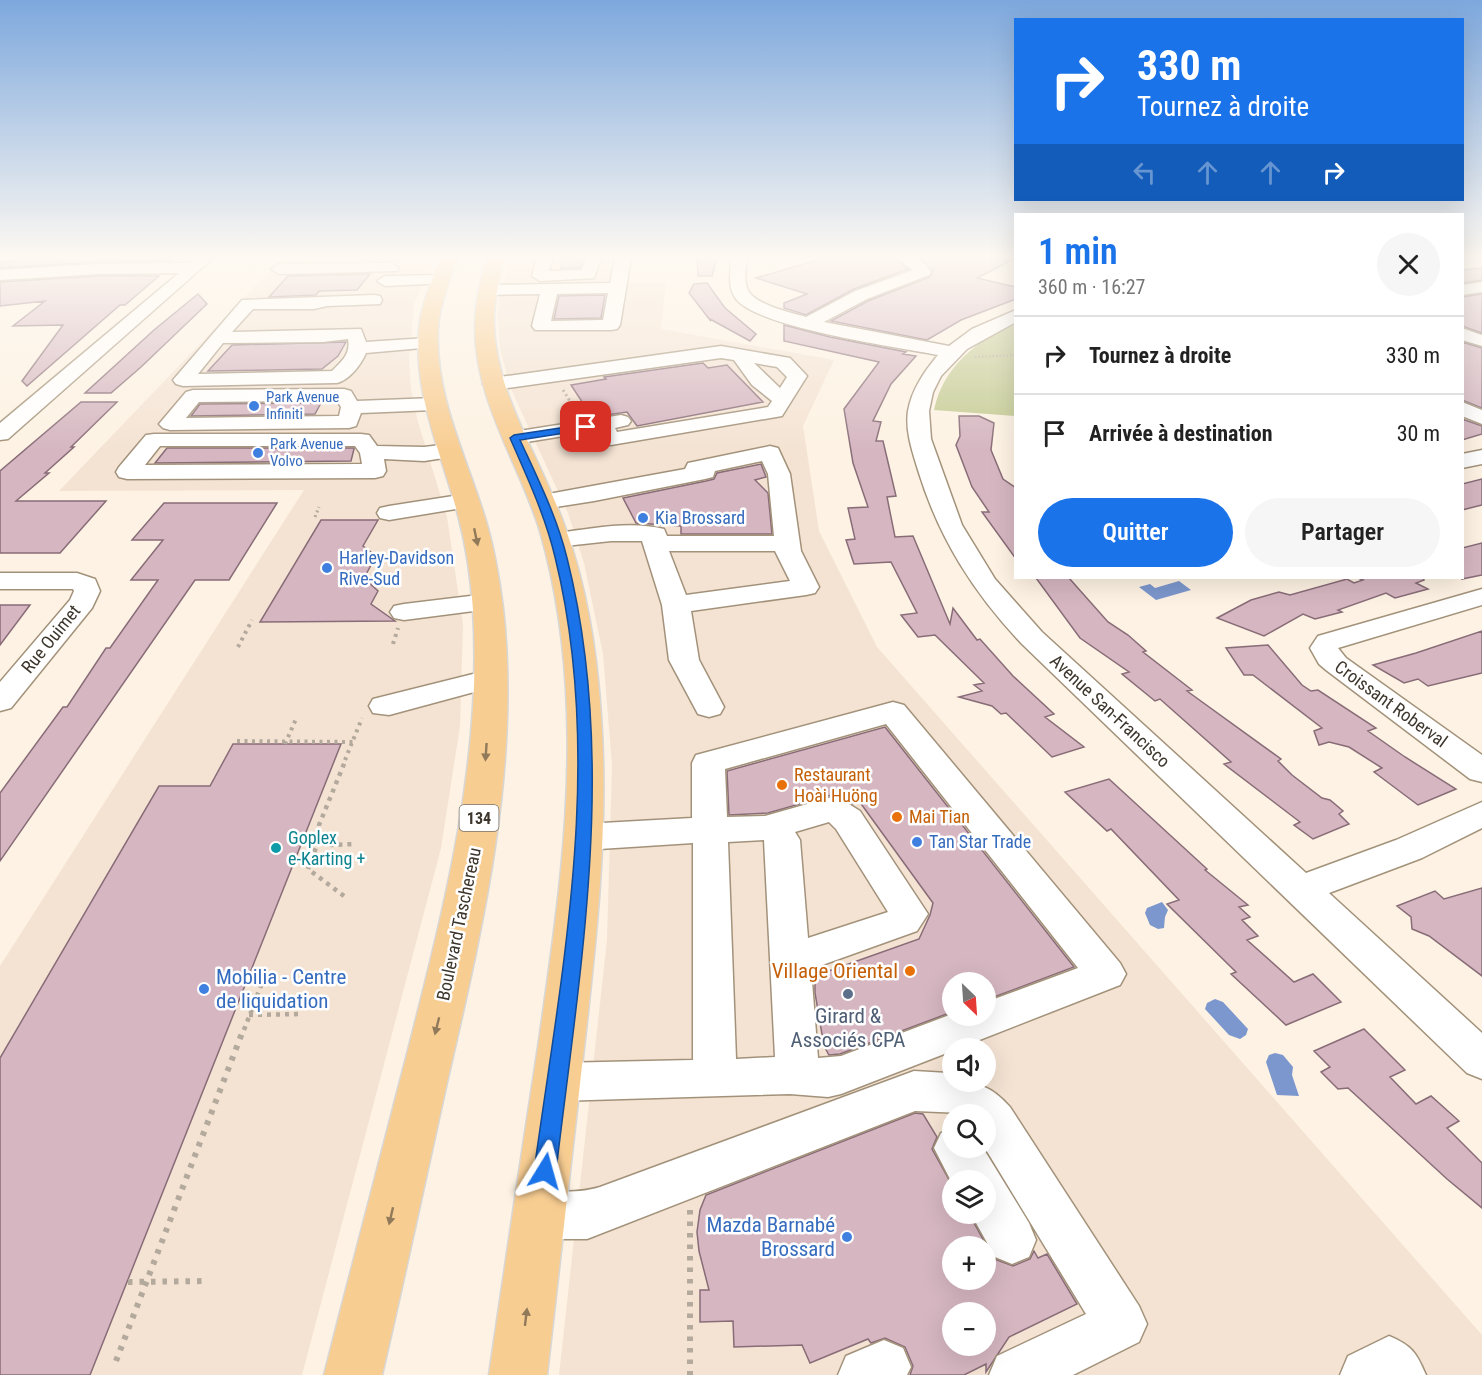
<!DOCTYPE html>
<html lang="fr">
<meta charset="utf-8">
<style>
body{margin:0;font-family:"Roboto Condensed",sans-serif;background:#f6f6f6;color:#222;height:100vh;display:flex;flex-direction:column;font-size:22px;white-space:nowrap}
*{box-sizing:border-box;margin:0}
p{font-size:20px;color:#767676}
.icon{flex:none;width:33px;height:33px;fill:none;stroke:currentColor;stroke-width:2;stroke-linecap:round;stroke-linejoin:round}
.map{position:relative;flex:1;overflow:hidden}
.sheet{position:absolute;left:1014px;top:213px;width:450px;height:366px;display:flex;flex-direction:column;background:#fff;border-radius:0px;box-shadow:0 6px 24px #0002}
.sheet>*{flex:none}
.hud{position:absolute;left:1014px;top:18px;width:450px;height:183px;border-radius:0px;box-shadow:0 6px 24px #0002;background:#1a73e8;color:#fff;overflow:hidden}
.needle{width:39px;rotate:155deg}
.controls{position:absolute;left:942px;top:972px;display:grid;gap:12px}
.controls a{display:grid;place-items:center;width:54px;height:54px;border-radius:50%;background:#fff;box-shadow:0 6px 24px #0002;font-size:30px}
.pin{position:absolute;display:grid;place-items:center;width:51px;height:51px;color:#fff;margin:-26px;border-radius:12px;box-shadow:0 3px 9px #0006}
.me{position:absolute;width:66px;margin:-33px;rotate:8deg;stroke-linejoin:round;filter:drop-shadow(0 0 4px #0008)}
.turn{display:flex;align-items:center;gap:21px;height:126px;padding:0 24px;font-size:27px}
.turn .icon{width:78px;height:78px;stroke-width:2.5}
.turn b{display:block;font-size:42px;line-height:51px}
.lanes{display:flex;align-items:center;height:57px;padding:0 24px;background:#0003;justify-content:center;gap:30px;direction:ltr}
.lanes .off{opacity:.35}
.round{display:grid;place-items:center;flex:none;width:63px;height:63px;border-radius:32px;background:#f6f6f6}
.overview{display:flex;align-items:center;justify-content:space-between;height:102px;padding:0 24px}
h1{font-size:36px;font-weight:600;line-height:45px;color:#1a73e8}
.action{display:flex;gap:12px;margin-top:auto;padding:12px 24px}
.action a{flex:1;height:69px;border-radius:36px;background:#1a73e8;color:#fff;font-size:24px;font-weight:600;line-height:69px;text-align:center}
.action a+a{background:#f6f6f6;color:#222}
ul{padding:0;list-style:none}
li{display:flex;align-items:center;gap:18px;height:78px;padding:0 24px;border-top:2px solid #e0e0e0}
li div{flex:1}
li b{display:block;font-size:22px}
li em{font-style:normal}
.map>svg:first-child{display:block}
.commercial{fill:#f4e3d3;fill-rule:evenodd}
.green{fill:#c4cb93}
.water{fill:#7c97cd}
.building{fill:#d5b6c1;stroke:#886c77;stroke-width:1.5;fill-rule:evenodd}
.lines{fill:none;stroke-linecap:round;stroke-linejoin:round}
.minor-casing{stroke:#a3927a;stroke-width:3}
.major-casing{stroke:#d8d7d5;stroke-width:3}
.path-far4{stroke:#b3a99c;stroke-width:2;stroke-dasharray:1.5 2;stroke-linecap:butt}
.path-far3{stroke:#b3a99c;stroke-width:3;stroke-dasharray:2 3;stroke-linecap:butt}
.path-far2{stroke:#b3a99c;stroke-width:4;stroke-dasharray:3 4.5;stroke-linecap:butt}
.path-far1{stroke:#b3a99c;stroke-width:4.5;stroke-dasharray:4 5;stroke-linecap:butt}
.path{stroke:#b3a99c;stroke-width:6;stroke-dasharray:4.5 7;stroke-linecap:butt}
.minor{fill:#fff;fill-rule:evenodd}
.major{fill:#f8cd92;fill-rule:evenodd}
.oneway{fill:#917a5a}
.route{fill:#1a73e8;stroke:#114b97;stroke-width:1.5}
.shop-dot{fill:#3f7fe0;stroke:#fff;stroke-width:2}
.food-dot{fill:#e8710a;stroke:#fff;stroke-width:2}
.culture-dot{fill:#0f9aa8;stroke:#fff;stroke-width:2}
.service-dot{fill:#5c6f8a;stroke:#fff;stroke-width:2}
.labels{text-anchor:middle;stroke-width:5;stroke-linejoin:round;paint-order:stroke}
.far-shop-label{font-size:15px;fill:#366cbe;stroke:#fff;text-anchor:start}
.shield{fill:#fff;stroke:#77726b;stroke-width:1.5}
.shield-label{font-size:16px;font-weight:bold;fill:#3d362c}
.shop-label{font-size:18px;fill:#366cbe;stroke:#fff;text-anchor:start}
.street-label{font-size:18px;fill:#3d362c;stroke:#fff}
.food-label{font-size:18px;fill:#c56008;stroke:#fff;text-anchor:start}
.culture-label{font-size:18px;fill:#0d838f;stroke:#fff;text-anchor:start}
.near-food-label{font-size:21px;fill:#c56008;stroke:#fff;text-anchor:end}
.near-shop-label{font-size:21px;fill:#366cbe;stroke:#fff;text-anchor:start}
.near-service-label{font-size:21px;fill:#4e5e75;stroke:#fff}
</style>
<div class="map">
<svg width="1482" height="1375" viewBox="0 0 1482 1375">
<rect width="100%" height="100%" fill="#fdf2e3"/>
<path class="commercial" d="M281,259H436L414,303L409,360L411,390L418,422L447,517L463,625L460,726L441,848L302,1375H0V966L304,490L59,491Z
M510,259H617L611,279H608V283L666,282L661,329L834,360L803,426L819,531L877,647L1482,1335V1375H559L607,940L612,765L603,654L584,563L568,513L511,389L500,349L498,317L499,296ZM952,982H986V1016H952ZM952,1048H986V1082H952ZM952,1114H986V1148H952ZM952,1180H986V1214H952ZM952,1246H986V1280H952ZM952,1312H986V1346H952Z"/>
<path class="green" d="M1015,323V416L934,410C943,366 977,341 1015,323Z"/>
<path class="water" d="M1179,581L1191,590L1156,600L1139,587L1150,584L1155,588Z
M1162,902L1168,910L1165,917L1164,928L1158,929L1150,925L1145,913L1147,908Z
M1215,999L1223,1002L1248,1029L1246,1035L1240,1039L1229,1035L1205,1009L1207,1003Z
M1275,1053L1283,1055L1293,1067L1292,1075L1299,1096L1277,1095L1266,1062L1269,1055Z"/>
<path class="building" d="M31,258H175L172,261L98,262L0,268V262Z
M563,258H583L580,268H561Z
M697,258H717L712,276H698Z
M824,258H895L908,269L854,289L806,315L784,308V303L807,294L756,278Z
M919,258H1016L977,278L1016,287V299L961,320L927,340L831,321L868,301L930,277L933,271Z
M1482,268V280L1462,283V270Z
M370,274L357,290L319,291L316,295L269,297L288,276Z
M98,276H159L125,305H120L27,386L22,381L63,325L13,326L45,301L0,306V282Z
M707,283L725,308L756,334L750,341L710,319V320L689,293L694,284Z
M198,294L207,304L141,367L111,393H85L154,330Z
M1482,294V333L1462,326V297Z
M605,295L601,318L554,319L559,296Z
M784,325L830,337L906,352L903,354L916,356L891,384L873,421L881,422L876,441H883L896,496L887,497L895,537L913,536L950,624L953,608L977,640L980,639L1013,676L1054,714L1045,717L1084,747L1052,757L1006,713L1001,714L992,706L959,697L982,691L974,685L984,683L935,635L918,637L901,615L917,613L891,562L854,564L846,540L855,539L848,508L868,507L853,463L844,409L879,362L784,341Z
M346,342L338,356L322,369L208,371L232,345Z
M1462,342L1482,348V408L1462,400Z
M703,363L708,368L727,365L763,402L637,426L627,412L592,417L571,385L606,379L604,377Z
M81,402H117L71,447H74L45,473H49L16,501H106L60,553H0V471Z
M321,403L315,414L191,416L200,404Z
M959,416H979L994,423L991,450L1003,479L1016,488V559L982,512H989L972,487L956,445L960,436Z
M1462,419L1482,426V434L1462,440Z
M167,448H354V449L351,461L155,463Z
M761,464L766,477L755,480L768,493L772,534H681V526L636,523L623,498L706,481L714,479L717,473Z
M1482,479V505L1462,510V484Z
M164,503H277L229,580H195L0,861V793L63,707H67L106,648H110L158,580H131L163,540H132Z
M321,520H378L363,546L376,556L364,578L378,591L371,604L395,621L260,622Z
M1482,543V575L1462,579V548Z
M1036,578H1069L1108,622L1128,635L1146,651L1143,652L1192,690L1187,691L1281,759L1278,761L1292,775L1322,798L1330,800L1343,811L1339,814L1349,824L1313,839L1294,825L1300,822L1224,764L1231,762L1160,699L1155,701L1122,674L1129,672L1080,638Z
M1358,578H1423L1424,580L1416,583L1428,589L1395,598L1386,593L1338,610L1342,612L1315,619L1303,614L1264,636L1217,618L1251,600L1279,592L1290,595L1347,579L1354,583L1363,580Z
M0,605H30L0,645Z
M1482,631V673L1428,686L1418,679L1404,683L1373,665L1416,653Z
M1268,645L1302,685L1311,691L1318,690L1376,728L1368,731L1405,757L1456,789L1418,805L1374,772L1382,768L1349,747L1329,742L1319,745L1314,731L1322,728L1253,675H1244L1226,648Z
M885,727L1074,967L986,1000V982H952V1012L840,1054L829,1055L824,1046L815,993V984L819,977L826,972L919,939L930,915L933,903L859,801L852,804L831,795L768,813L729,815L727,771Z
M233,744H341L90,1375H0V1058L159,786H210Z
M1109,779L1207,869L1205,870L1248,905L1239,907L1250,917L1242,920L1258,936L1247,940L1294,982L1313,974L1341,1002L1286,1025L1231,974L1236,972L1167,904L1179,900L1111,829L1107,831L1065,792Z
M1482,888V976L1429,936L1412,929L1411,917L1397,906L1435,891L1444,899Z
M1364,1029L1405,1070L1390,1077L1416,1104L1431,1096L1459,1121L1447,1128L1482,1163V1208L1447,1179L1348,1088L1338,1089L1321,1072L1330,1067L1314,1051Z
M915,1113L923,1114L937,1137L932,1149L952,1185V1214H969L994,1259L1013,1266L1030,1259L1034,1251L1038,1258L1047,1254L1077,1304L1009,1337L986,1372V1364L964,1375H910L913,1366L905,1347L885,1338L871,1343L868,1339L810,1363L802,1345L734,1347L733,1321L700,1322V1290H709L699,1251L697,1232L700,1210L706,1195ZM952,1246H986V1280H952ZM952,1312H986V1346H952Z"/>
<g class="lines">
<defs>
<path id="minor" d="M196,258H213L8,439L0,440V423L179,273L98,274L0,280V270L98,264L190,263Z
M537,258H553L549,271L582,270L586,258H601L594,278L540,281L532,276Z
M615,258H631L620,325L617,329L611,330H535L532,326L540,294L487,295L479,290L487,285L610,283ZM608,293L603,320L551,321L557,294Z
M731,258H747C746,268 743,283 749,292C757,305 792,313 806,317L855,291L913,270L897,258C911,258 923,258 931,272L929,275L867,299L824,322L949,346L972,329L1016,310V322L967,349L941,376L933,392L929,411L931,439L962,525L995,579L1042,632L1306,873L1396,840L1482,802V828L1422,858L1329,893L1482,1033V1079L1467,1073L1022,644C974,593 940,540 919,473C913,453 905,432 908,411C912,389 924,372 938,355C898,347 759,328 736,299C727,287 731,272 731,258Z
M391,263L399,268L397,271L279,274L271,269L279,264Z
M440,275L448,280L446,283L385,286L377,281L385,276Z
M1482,282V292L1462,295V285Z
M374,295L380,296L382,300L380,304L327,306L314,309H253L232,332L361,329L366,342L427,338L433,339L436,343L433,347L366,353C361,365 349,380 337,383L183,386L176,384L173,380L242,300ZM348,339C351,354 342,361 332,371L198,374L223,343L323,342Z
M1462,328L1482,335V346L1462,340Z
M721,346L790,358L807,376L782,416L611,445L603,444L595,431L514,444L506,443L503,438L506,433L621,415L628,417L631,421L628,425L615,428L617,432L768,407L772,401L752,385L734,360L721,358L493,390L486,388L483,384L486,380L493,378ZM754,363L777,367L787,377L780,388Z
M344,389L351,391L357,401L434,398L441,400L444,404L441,408L434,410L361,413L356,426L349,428L170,430L163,428L159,424L186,392L193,390ZM337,401L341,407L339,416L186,418L199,402Z
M1462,402L1482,410V424L1462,416Z
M154,434H361L369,435L377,446L424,447L449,444L457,446L460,451L457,456L424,461L384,459L386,471L383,476L375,478L127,479L119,477L116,472L119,467L146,435ZM160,446H355L360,453L362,464L145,465Z
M770,446L778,448L790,474L801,551L819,587L815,593L806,595L691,611L699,660L724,707L720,714L709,717L698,714L669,660L662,605L642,541H611L556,547L547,545L544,540L547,535L556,533C590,529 630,520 664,529L667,536H774L768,474L762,461L715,471L713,477L705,479L594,501L543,509L535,507L531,502L535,497L543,495L685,469L688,463ZM669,551H775L790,581L686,595Z
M1482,450V464L1462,468V454Z
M466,494L474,496L478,501L474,506L389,520L380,518L377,513L380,508L389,506Z
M0,573H77L95,579L100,591L92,608L11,708L0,711V682L70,600L74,591L73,589H0Z
M1482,589V605L1338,648L1346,658L1482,755V782L1470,779L1326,670L1319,664L1310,648L1318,636Z
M487,594L497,596L501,602L497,608L404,620L394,618L390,612L394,606L404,604Z
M489,670L500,673L504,679L500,685L389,715L373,713L369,706L373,699Z
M893,702L904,705L1120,963L1126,974L1120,985L959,1048H952V1051L841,1094L828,1097L790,1094L557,1101L542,1096L535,1082L542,1068L557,1063L693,1060V843L584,850L572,846L566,837L572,828L584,824L692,818V763L696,755ZM886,724L1078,968L986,1002V1016L952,1014L841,1056L818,1058L811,969L917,931L928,914L860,811L844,801L832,797L765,816L727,817L725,769ZM829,822L836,829L888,912L808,938L800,840L795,832ZM764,840L775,1057L736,1059L728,842Z
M914,1071L948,1073L952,1075V1082C979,1082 992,1087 1010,1107L1139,1306L1147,1324L1139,1342L1073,1375H989L997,1356L1086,1314L985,1148L986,1114L915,1111L587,1239H539L522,1232L515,1215L522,1198C551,1187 572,1196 600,1187Z
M952,1128V1148H983L1029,1223L1036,1240L1029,1257L1012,1264L995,1257L971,1214H986V1180H952V1183L934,1148L941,1133Z
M1389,1336C1412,1346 1416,1352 1426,1375H1340L1348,1356Z
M884,1340L903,1348L911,1367L907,1375H838L846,1356Z"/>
<path id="major" d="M441,258H458C449,282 439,305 438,330C435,396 466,456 485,518C494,547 499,577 503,608C521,764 483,926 448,1078C426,1177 405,1276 382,1375H324C351,1269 379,1163 406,1058C443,913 483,761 473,610C471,580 467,549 459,519C443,456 413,396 419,329C421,304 432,281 441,258Z
M487,258H504C499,281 493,303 494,326C497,399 543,462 566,530C587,589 597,652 601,715C609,830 596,943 583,1057C571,1163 559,1269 547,1375H489C505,1266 521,1156 538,1047C554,936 571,825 567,712C565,651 557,590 540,531C519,463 474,399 475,326C475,303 481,280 487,258Z"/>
</defs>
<use href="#minor" class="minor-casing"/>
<use href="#major" class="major-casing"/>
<path class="path-far4" d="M975,357L1016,355"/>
<path class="path-far3" d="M563,390L577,412
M315,517L319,507"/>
<path class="path-far2" d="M393,644L398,628
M238,647L252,620
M237,741L353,742
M285,744L296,719
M345,760L362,718"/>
<path class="path-far1" d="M303,839L332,845L356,844
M344,896L308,869L318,842L319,825L346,759
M249,1015L303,1014
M244,1030L262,983"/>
<path class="path" d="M690,1210V1375
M128,1282L208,1281
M116,1361L244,1028"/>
<use href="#minor" class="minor"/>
<use href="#major" class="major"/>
</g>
<defs><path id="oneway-solid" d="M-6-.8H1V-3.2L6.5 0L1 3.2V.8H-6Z" transform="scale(1.5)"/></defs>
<g class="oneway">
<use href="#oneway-solid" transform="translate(476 537) rotate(78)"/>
<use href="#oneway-solid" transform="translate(486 752) rotate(94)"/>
<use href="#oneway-solid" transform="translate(437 1026) rotate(104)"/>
<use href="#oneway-solid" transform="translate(391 1216) rotate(103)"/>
<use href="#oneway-solid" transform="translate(526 1317) rotate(-83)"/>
</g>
<linearGradient id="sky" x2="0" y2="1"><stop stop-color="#7da8dd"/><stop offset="0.57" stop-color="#fef9f2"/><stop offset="1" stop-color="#fef9f2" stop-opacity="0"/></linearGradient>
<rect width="1482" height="451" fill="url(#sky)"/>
<path class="route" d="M586,424L591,427L590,429L520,440C538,479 557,517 567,558C618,760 580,967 556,1171L552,1178L545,1181L537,1178L534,1171C562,969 605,759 555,557C545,515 527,477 510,438L514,435Z"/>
<g class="shop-dot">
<circle cx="254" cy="406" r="6"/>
<circle cx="258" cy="453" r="6"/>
<circle cx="643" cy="518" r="6"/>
<circle cx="327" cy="568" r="6"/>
<circle cx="917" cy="842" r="6"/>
<circle cx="204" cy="989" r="6"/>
<circle cx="847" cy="1237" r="6"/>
</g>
<g class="food-dot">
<circle cx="782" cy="785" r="6"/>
<circle cx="897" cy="817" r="6"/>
<circle cx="910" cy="971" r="6"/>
</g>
<circle class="culture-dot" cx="276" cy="848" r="6"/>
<circle class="service-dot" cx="848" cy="994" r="6"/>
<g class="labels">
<g class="far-shop-label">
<text x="266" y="402">Park Avenue<tspan x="266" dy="17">Infiniti</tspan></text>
<text x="270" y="449">Park Avenue<tspan x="270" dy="17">Volvo</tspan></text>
</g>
<rect class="shield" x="459.5" y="805" width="39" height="26" rx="4.5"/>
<g class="shield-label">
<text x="479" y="824">134</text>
</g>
<g class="shop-label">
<text x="655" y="524">Kia Brossard</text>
<text x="339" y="564">Harley-Davidson<tspan x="339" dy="21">Rive-Sud</tspan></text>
<text x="929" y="848">Tan Star Trade</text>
</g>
<g class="street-label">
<text transform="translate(51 639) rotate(-51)" y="6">Rue Ouimet</text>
<text transform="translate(1391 704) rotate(36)" y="6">Croissant Roberval</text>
<text transform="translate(1110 711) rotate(43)" y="6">Avenue San-Francisco</text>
<text transform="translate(459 924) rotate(-78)" y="6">Boulevard Taschereau</text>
</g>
<g class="food-label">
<text x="794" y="781">Restaurant<tspan x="794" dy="21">Hoài Huöng</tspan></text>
<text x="909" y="823">Mai Tian</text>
</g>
<g class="culture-label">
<text x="288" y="844">Goplex<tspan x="288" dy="21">e-Karting +</tspan></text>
</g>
<g class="near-food-label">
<text x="898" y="978">Village Oriental</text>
</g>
<g class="near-shop-label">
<text x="216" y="984">Mobilia - Centre<tspan x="216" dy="24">de liquidation</tspan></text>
<text x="835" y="1232" text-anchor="end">Mazda Barnabé<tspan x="835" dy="24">Brossard</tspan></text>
</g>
<g class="near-service-label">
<text x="848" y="1023">Girard &amp;<tspan x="848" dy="24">Associés CPA</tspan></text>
</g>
</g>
</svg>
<div class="controls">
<a><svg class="needle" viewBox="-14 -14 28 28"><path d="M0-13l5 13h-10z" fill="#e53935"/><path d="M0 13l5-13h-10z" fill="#767676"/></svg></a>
<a><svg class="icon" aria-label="sound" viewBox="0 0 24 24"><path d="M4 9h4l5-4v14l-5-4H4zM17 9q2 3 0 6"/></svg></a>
<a><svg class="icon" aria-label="search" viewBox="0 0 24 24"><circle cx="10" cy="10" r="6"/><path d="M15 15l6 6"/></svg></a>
<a><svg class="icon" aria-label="layers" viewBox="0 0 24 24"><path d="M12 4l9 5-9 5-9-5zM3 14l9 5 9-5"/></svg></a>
<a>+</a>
<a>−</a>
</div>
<div class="pin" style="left:586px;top:427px;background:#d93025"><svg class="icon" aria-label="arrive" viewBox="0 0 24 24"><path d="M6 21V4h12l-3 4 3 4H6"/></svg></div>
<svg class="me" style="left:545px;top:1171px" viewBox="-20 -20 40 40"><path d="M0-17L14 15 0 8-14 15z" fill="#1a73e8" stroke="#fff" stroke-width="4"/></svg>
<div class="hud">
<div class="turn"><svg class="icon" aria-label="right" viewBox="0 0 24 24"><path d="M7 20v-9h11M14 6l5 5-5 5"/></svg><div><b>330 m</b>Tournez à droite</div></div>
<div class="lanes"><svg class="icon off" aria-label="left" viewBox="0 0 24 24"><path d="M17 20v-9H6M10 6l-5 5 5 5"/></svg><svg class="icon off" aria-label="ahead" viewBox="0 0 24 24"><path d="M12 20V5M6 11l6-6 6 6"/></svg><svg class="icon off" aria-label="ahead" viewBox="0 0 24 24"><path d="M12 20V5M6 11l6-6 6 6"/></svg><svg class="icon" aria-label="right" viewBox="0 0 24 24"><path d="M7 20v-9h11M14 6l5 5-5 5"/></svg></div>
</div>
<section class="sheet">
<div class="overview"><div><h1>1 min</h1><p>360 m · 16:27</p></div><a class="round"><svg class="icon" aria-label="close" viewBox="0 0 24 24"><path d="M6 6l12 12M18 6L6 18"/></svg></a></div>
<ul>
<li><svg class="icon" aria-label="right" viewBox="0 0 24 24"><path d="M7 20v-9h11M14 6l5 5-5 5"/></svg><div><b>Tournez à droite</b></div><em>330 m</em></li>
<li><svg class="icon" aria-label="arrive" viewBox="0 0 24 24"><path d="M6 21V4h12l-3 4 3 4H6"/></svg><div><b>Arrivée à destination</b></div><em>30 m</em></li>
</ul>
<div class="action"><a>Quitter</a><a>Partager</a></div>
</section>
</div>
